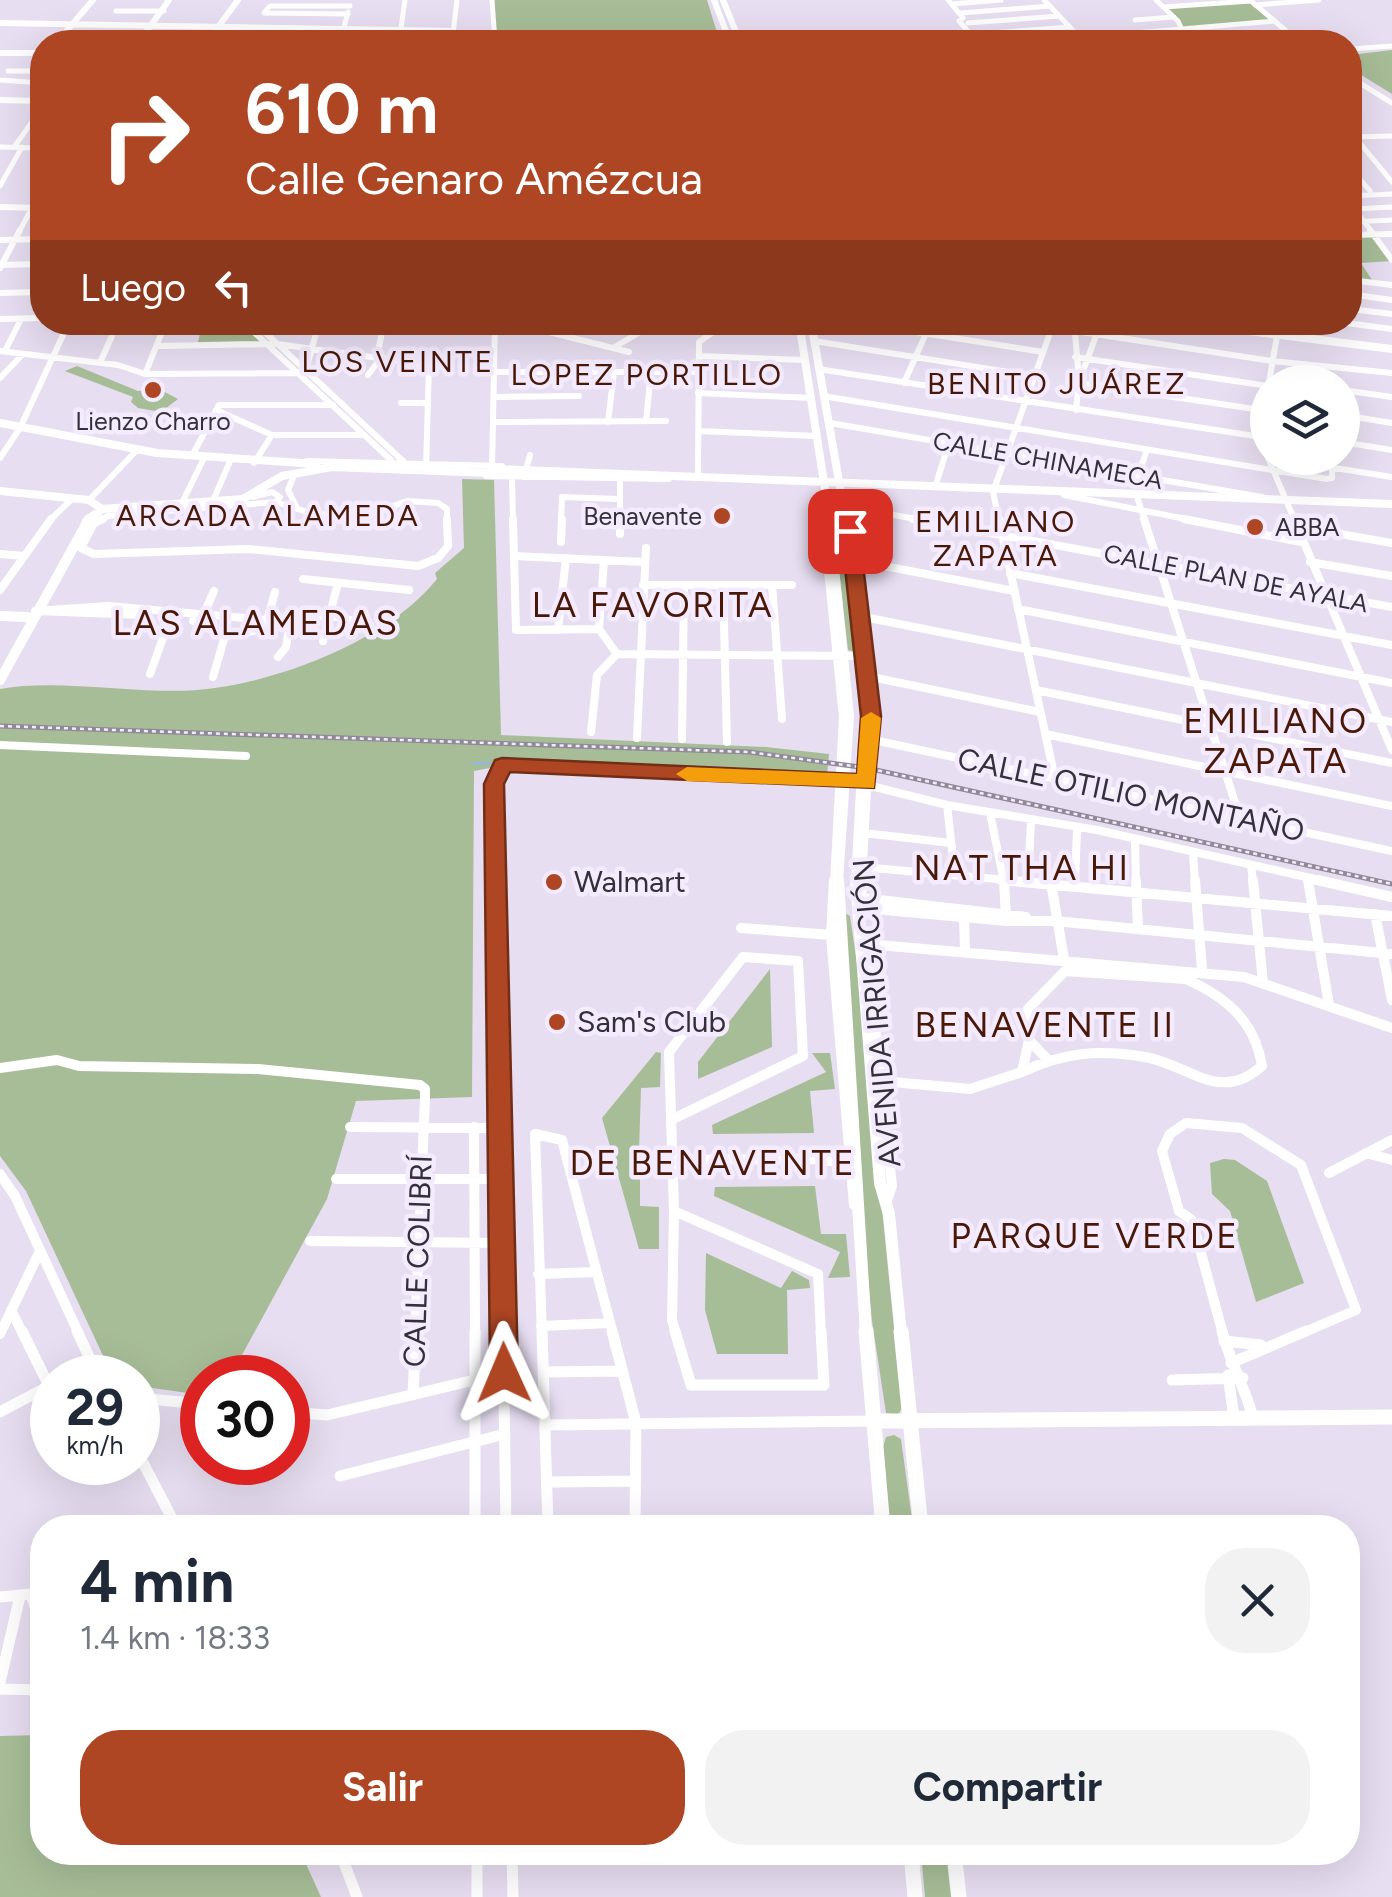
<!DOCTYPE html>
<html lang="es">
<meta charset="utf-8">
<style>
body{margin:0;font-family:Figtree,sans-serif;background:#f2f2f3;color:#1f2937;height:100vh;display:flex;flex-direction:column;font-size:38px;white-space:nowrap}
*{box-sizing:border-box;margin:0}
p{font-size:32px;color:#747a83}
.icon{flex:none;width:55px;height:55px;fill:none;stroke:currentColor;stroke-width:2;stroke-linecap:round;stroke-linejoin:round}
.map{position:relative;flex:1;overflow:hidden}
.panel{position:absolute;left:30px;top:1515px;width:1330px;height:350px;display:flex;flex-direction:column;background:#fff;border-radius:40px;box-shadow:0 10px 40px #0002}
.panel>*{flex:none}
.hud{position:absolute;left:30px;top:30px;width:1332px;height:305px;border-radius:40px;box-shadow:0 10px 40px #0002;background:#ae4623;color:#fff;overflow:hidden}
.controls{position:absolute;left:1250px;top:365px;display:grid;gap:20px}
.controls a{display:grid;place-items:center;width:110px;height:110px;border-radius:50%;background:#fff;box-shadow:0 10px 40px #0002;font-size:50px}
.speed{position:absolute;left:30px;top:1355px;display:flex;gap:20px;font-size:50px;font-weight:700;text-align:center}
.speed>*{display:grid;place-content:center;width:130px;height:130px;border-radius:50%;background:#fff;box-shadow:0 10px 40px #0002;line-height:1}
.speed small{font-size:25px;font-weight:400}
.speed .limit{border:15px solid #d22;background:#fff;color:#111}
.pin{position:absolute;display:grid;place-items:center;width:85px;height:85px;color:#fff;margin:-42px;border-radius:20px;box-shadow:0 5px 15px #0006}
.me{position:absolute;width:110px;margin:-55px;rotate:359deg;stroke-linejoin:round;filter:drop-shadow(0 0 8px #0008)}
.turn{display:flex;align-items:center;gap:35px;height:210px;padding:0 50px;font-size:45px}
.turn .icon{width:130px;height:130px;stroke-width:2.5}
.turn b{display:block;font-size:70px;line-height:85px}
.then{display:flex;align-items:center;height:95px;padding:0 50px;background:#0003;gap:20px;font-size:38px}
.round{display:grid;place-items:center;flex:none;width:105px;height:105px;border-radius:40px;background:#f2f2f3}
.headline{display:flex;align-items:center;justify-content:space-between;height:170px;padding:0 50px}
h1{font-size:60px;font-weight:700;line-height:75px}
.action{display:flex;gap:20px;margin-top:auto;padding:20px 50px}
.action a{flex:1;height:115px;border-radius:40px;background:#ae4623;color:#fff;font-size:40px;font-weight:700;line-height:115px;text-align:center}
.action a+a{background:#f2f2f3;color:#1f2937}
.map>svg:first-child{display:block}
.green{fill:#a7bd97}
.lines{fill:none;stroke-linecap:round;stroke-linejoin:round}
.stream{stroke:#97b5e0;stroke-width:2.5}
.minor-far4{stroke:#fff;stroke-width:5}
.minor-far3{stroke:#fff;stroke-width:6}
.minor-far2{stroke:#fff;stroke-width:8}
.minor-far1{stroke:#fff;stroke-width:10}
.minor{stroke:#fff;stroke-width:11}
.major-far4{stroke:#fff;stroke-width:6}
.major-far3{stroke:#fff;stroke-width:8}
.major-far2{stroke:#fff;stroke-width:10}
.major-far1{stroke:#fff;stroke-width:12}
.major{stroke:#fff;stroke-width:15}
.rail-casing{stroke:#908997;stroke-width:5}
.rail{stroke:#f4ebff;stroke-width:2.5;stroke-dasharray:4;stroke-linecap:butt}
.route{fill:#ae4623;stroke:#712e17;stroke-width:2.5}
.slow{fill:#f59e0b}
.poi-dot{fill:#ae4623;stroke:#f4ebff;stroke-width:4}
.labels{text-anchor:middle;stroke-width:9;stroke-linejoin:round;paint-order:stroke}
.far-poi-label{font-size:25px;fill:#343038;stroke:#f4ebff}
.far-street-label{font-size:25px;fill:#343038;stroke:#f4ebff}
.far-quarter-label{font-size:30px;letter-spacing:2.5px;fill:#4a1807;stroke:#f4ebff}
.street-label{font-size:30px;fill:#343038;stroke:#f4ebff}
.poi-label{font-size:30px;fill:#343038;stroke:#f4ebff;text-anchor:start}
.quarter-label{font-size:35px;letter-spacing:2.5px;fill:#4a1807;stroke:#f4ebff}
</style>
<div class="map">
<svg width="1392" height="1897" viewBox="0 0 1392 1897">
<rect width="100%" height="100%" fill="#e7def1"/>
<path class="green" d="M494,0H707L720,42H497Z
M1249,2L1271,21L1181,28L1167,8Z
M1392,50V94L1350,68V55Z
M1374,235L1392,261L1361,263L1374,283L1350,280V236Z
M203,322L241,323L262,341L198,342Z
M77,366L138,391L159,389L178,399L161,412L138,408L131,402L133,397L65,371Z
M462,479L494,480L501,735L766,747L829,754L827,776L502,761L500,766L474,771L472,1097L356,1101L327,1199L230,1377L202,1378V1395L138,1386V1378L113,1377L26,1191L0,1156V689C64,677 149,698 215,688C288,678 390,638 437,579L435,573L464,548Z
M830,490L834,491L844,531L858,653L848,650Z
M841,911L850,916L859,978L902,1408L898,1415L886,1413L872,1321L855,1137Z
M770,969L772,1047L698,1079V1062Z
M656,1052L661,1053L660,1087L641,1088L639,1152H657L658,1168L640,1169V1206L659,1207V1249H639L602,1118Z
M812,1053H830L835,1089L810,1091L814,1133L713,1134L712,1125L826,1072Z
M1224,1159L1235,1160L1267,1181L1304,1283L1256,1302L1230,1211L1212,1194L1210,1163Z
M815,1186L821,1234H846L850,1277L828,1278L840,1252L714,1196L715,1187Z
M706,1253L781,1288L792,1271L809,1280L810,1288L787,1290L788,1354H717L705,1310Z
M894,1435L901,1439L913,1527H890L883,1447L886,1437Z
M42,1735V1852L301,1853L321,1897H0V1736Z
M921,1853H946L951,1897H925Z"/>
<g class="lines">
<path class="stream" d="M474,763L501,764"/>
<path class="minor-far4" d="M492,0L495,42
M948,0L963,18
M1044,0L1084,42
M1156,0L1178,21L1183,32
M1250,0L1299,42
M952,4L1001,0
M1255,5L1319,0
M1163,7L1251,1
M116,11H164
M960,13L1050,6
M348,14L264,13L270,6H350
M1135,20L1174,17
M959,21L977,42
M968,23L1059,16
M977,34L1070,27
M1123,34L1275,21
M208,39L309,42
M1191,39L1286,32
M340,42L348,12
M399,42L405,0
M452,42L457,0
M1016,42L1080,38
M1350,49L1392,46
M8,71H42
M1350,77L1392,103
M0,80L42,83
M1355,137L1392,182
M1355,137L1392,136
M0,147L42,148
M14,147L42,108
M1350,167L1370,191
M0,186L22,147
M1350,196L1392,194
M1350,203L1372,232
M1353,209L1392,207
M1350,222L1392,220
M19,232L42,189"/>
<path class="minor-far3" d="M1370,230L1392,260
M1350,235L1392,234
M0,240L42,239
M0,265L42,264
M0,268L20,230
M1350,280L1392,285
M0,293L42,292
M1350,294L1392,300
M1350,309L1392,314
M0,319L42,318
M243,322L391,460
M254,322L403,461
M508,322L629,352
M591,322L638,333
M765,322L799,323
M852,322L1043,352
M1017,322L1052,328
M1074,322L1079,379
M1339,322L1392,329
M1075,331L1272,361L1392,373
M1291,331L1292,322
M814,341L1034,376
M157,346L277,344L429,365L426,468
M613,348L657,322
M0,351L118,365L145,374L297,373L306,370L319,322
M5,351L21,319
M699,356L805,360
M377,357L384,322
M1075,357L1268,386
M100,363L118,322
M818,369L1268,438
M495,372H699
M145,374L166,322
M368,375L381,358
M0,378L23,354
M1269,382L1277,336
M904,383L931,322
M1079,383L1268,411
M1268,390L1259,438L1268,457
M1342,390L1392,397
M698,393L811,398
M823,396L1327,479L1332,478V467
M496,397L579,396
M401,403H428
M216,410L272,435H363
M1076,410L1079,382L1101,322
M1342,415L1392,423
M646,421L651,372
M495,422L666,421
M608,422L614,372
M830,423L1262,497
M699,431L816,436
M1342,442L1392,450
M192,456L219,405H333
M0,458L20,428L69,322
M1268,458L1295,521
M1271,458L1392,477
M307,461L502,466
M254,463L272,435
M492,468L495,322
M295,473L288,490L296,506
M1138,475L1147,450
M486,476L669,479
M698,476L699,342L727,322
M512,477L513,521
M524,477L530,455
M620,480V521
M936,484L949,443
M1064,495L1196,521
M253,497L272,492L280,497L276,502
M1137,497L1145,521
M89,500L137,450
M213,501L230,461
M182,503L204,458
M844,506L927,521
M49,521L73,498
M98,521L108,516L276,502L313,514L365,516L407,501L438,503L447,509V521
M561,521L562,497L620,499
M999,521L993,492L1054,322"/>
<path class="minor-far2" d="M103,519L94,523L81,548L94,554L248,549L418,566L438,558L448,546L447,519
M513,519L516,630L599,629
M620,519V534
M913,519L1392,607
M999,519L1055,779
M1144,519L1240,818
M1184,519L1301,542
M1294,519L1392,750
M827,526L824,530L843,717L834,882
M1295,526L1392,543
M561,542L562,519
M0,554L24,556
M514,556L644,562
M853,560L1014,591
M1310,562L1392,576
M1010,573L1392,645
M303,579L409,590
M643,585H792
M723,585L727,742
M772,585L782,719
M0,590L51,519
M1018,609L1392,683
M35,611L108,606L279,621L329,615L370,625
M36,611L143,615
M859,616L1392,722
M201,620L214,591
M193,621L225,636L292,624
M267,621L275,592
M599,629L604,560
M558,630L566,558
M323,641L338,583
M617,654L864,656
M278,657L286,647L290,623
M150,674L172,613
M867,676L1040,712
M213,677L225,636
M1036,690L1392,763
M591,732L597,675L617,654L599,629
M1045,734L1392,806
M637,738L646,548
M682,739L684,585
M869,739L1392,851
M0,745L246,756
M947,805L955,875
M990,813L1004,882
M864,833L951,843
M1135,841L1136,882
M1193,854L1195,882
M1251,865L1253,882
M862,867L1028,882
M1028,881L1031,821
M496,882L494,784L502,764L782,780L839,778L947,805L1097,830L1328,882
M862,882L871,716L863,641
M1075,882L1077,830"/>
<path class="minor-far1" d="M496,880L503,1334
M834,880L831,935L854,1205
M1001,880L1392,916
M1004,880L1006,918
M1136,880L1138,929
M1195,880L1202,970
M1253,880L1263,983
M1308,880L1329,1005
M1317,880L1392,897
M1051,883L1064,959
M1075,885V880
M862,890L863,880
M862,898L1026,917
M863,908L1007,921H1055L1392,954
M1375,914L1392,1000
M964,917L965,951
M741,928L831,935
M867,944L1244,977L1392,1028
M868,955L892,1186L887,1201
M1065,971L1186,979C1226,997 1255,1021 1262,1066C1220,1104 1190,1065 1145,1057C1100,1049 1064,1052 1022,1072L1029,1040L1028,1009Z
M1029,1040L1048,1060
M0,1068L57,1060L79,1066L258,1069L420,1085L425,1089V1098L415,1334
M881,1081L970,1089L1022,1072
M673,1119L803,1056L798,961L743,957L669,1052L674,1211
M350,1127L499,1128
M474,1127L475,1334
M1366,1153L1392,1160
M813,1159L819,1155H847
M673,1160L813,1159L847,1163
M1329,1173L1392,1140
M0,1174L15,1196L79,1334
M336,1179H500
M674,1211L818,1274L821,1334
M674,1211L672,1320L676,1334
M310,1241L501,1243
M538,1274L596,1272
M11,1310L23,1334
M541,1326L610,1323
M0,1334L39,1253
M542,1334L535,1134L562,1140L613,1334
M1223,1334L1192,1220L1179,1211L1162,1151L1170,1134L1186,1123L1242,1128L1301,1165L1356,1310L1300,1334"/>
<path class="minor" d="M77,1331L99,1378
M475,1331V1528
M503,1331L506,1528
M542,1331L548,1528
M612,1331L636,1423L635,1528
M675,1331L691,1385H824L821,1331
M1222,1331C1230,1363 1245,1386 1253,1418
M1224,1341L1261,1345
M1231,1363L1306,1331
M543,1372L622,1371
M1228,1375L1234,1418
M1172,1380L1243,1378
M413,1395L416,1331
M138,1398L202,1404
M0,1412L49,1386L22,1331
M288,1412L327,1415L504,1373
M546,1425L874,1421
M138,1453L177,1528
M340,1476L505,1434
M548,1482L636,1481
M31,1595L42,1626
M0,1597L42,1593
M0,1682L20,1596
M0,1689L42,1690
M340,1852L357,1897
M477,1852V1897
M512,1852L513,1897"/>
<path class="major-far4" d="M714,0L730,42
M723,0L740,42
M0,23L453,31
M57,42L93,0
M139,42L169,0
M207,42L238,0
M0,53H42
M0,100L42,101
M0,207L42,208"/>
<path class="major-far3" d="M799,322L830,521
M811,322L846,521
M1178,322L1392,349
M0,423L157,453L316,464
M492,469L1392,504
M0,491L89,500L102,509
M86,521L102,509L243,499L282,476L332,467L491,473"/>
<path class="major-far2" d="M829,519L849,716L838,882
M846,519L865,716L856,882
M0,616L28,617
M0,680L89,519"/>
<path class="major-far1" d="M838,880L866,1334
M856,880L880,1183L889,1214L901,1334"/>
<path class="major" d="M866,1331L883,1528
M901,1331L921,1528
M874,1421L1392,1417
M911,1852L915,1897
M954,1852L959,1897"/>
<defs>
<path id="rail" d="M0,726L749,752L867,768L1392,884"/>
</defs>
<use href="#rail" class="rail-casing"/>
<use href="#rail" class="rail"/>
</g>
<path class="route" d="M850,526L859,531L881,716L874,788L510,772L504,784L518,1373L514,1382L504,1386L494,1382L490,1373L484,784L495,760L502,758L857,774L861,716L841,531Z"/>
<path class="slow" d="M871,712L881,718L874,788L687,781L676,774L687,767L857,774L861,718Z"/>
<g class="poi-dot">
<circle cx="153" cy="390" r="10"/>
<circle cx="722" cy="516" r="10"/>
<circle cx="1255" cy="527" r="10"/>
<circle cx="554" cy="882" r="10"/>
<circle cx="557" cy="1022" r="10"/>
</g>
<g class="labels">
<g class="far-poi-label">
<text x="153" y="430">Lienzo Charro</text>
<text x="702" y="525" text-anchor="end">Benavente</text>
<text x="1275" y="536" text-anchor="start">ABBA</text>
</g>
<g class="far-street-label">
<text transform="translate(1048 460) rotate(10)" y="9">CALLE CHINAMECA</text>
<text transform="translate(1236 578) rotate(11)" y="9">CALLE PLAN DE AYALA</text>
</g>
<g class="far-quarter-label">
<text x="398" y="372">LOS VEINTE</text>
<text x="647" y="385">LOPEZ PORTILLO</text>
<text x="1057" y="394">BENITO JUÁREZ</text>
<text x="268" y="526">ARCADA ALAMEDA</text>
<text x="996" y="532">EMILIANO<tspan x="996" dy="34">ZAPATA</tspan></text>
</g>
<g class="street-label">
<text transform="translate(1131 795) rotate(12)" y="10">CALLE OTILIO MONTAÑO</text>
<text transform="translate(877 1013) rotate(-95)" y="10">AVENIDA IRRIGACIÓN</text>
<text transform="translate(418 1261) rotate(-88)" y="10">CALLE COLIBRÍ</text>
</g>
<g class="poi-label">
<text x="574" y="892">Walmart</text>
<text x="577" y="1032">Sam's Club</text>
</g>
<g class="quarter-label">
<text x="653" y="617">LA FAVORITA</text>
<text x="256" y="635">LAS ALAMEDAS</text>
<text x="1276" y="733">EMILIANO<tspan x="1276" dy="40">ZAPATA</tspan></text>
<text x="1022" y="880">NAT THA HI</text>
<text x="1045" y="1037">BENAVENTE II</text>
<text x="713" y="1175">DE BENAVENTE</text>
<text x="1095" y="1248">PARQUE VERDE</text>
</g>
</g>
</svg>
<div class="controls">
<a><svg class="icon" aria-label="layers" viewBox="0 0 24 24"><path d="M12 4l9 5-9 5-9-5zM3 14l9 5 9-5"/></svg></a>
</div>
<div class="speed"><div>29<small>km/h</small></div><div class="limit">30</div></div>
<div class="pin" style="left:850px;top:531px;background:#d93025"><svg class="icon" aria-label="arrive" viewBox="0 0 24 24"><path d="M6 21V4h12l-3 4 3 4H6"/></svg></div>
<svg class="me" style="left:504px;top:1373px" viewBox="-20 -20 40 40"><path d="M0-17L14 15 0 8-14 15z" fill="#ae4623" stroke="#fff" stroke-width="4"/></svg>
<div class="hud">
<div class="turn"><svg class="icon" aria-label="right" viewBox="0 0 24 24"><path d="M7 20v-9h11M14 6l5 5-5 5"/></svg><div><b>610 m</b>Calle Genaro Amézcua</div></div>
<div class="then">Luego<svg class="icon" aria-label="left" viewBox="0 0 24 24"><path d="M17 20v-9H6M10 6l-5 5 5 5"/></svg></div>
</div>
<section class="panel">
<div class="headline"><div><h1>4 min</h1><p>1.4 km · 18:33</p></div><a class="round"><svg class="icon" aria-label="close" viewBox="0 0 24 24"><path d="M6 6l12 12M18 6L6 18"/></svg></a></div>
<div class="action"><a>Salir</a><a>Compartir</a></div>
</section>
</div>
